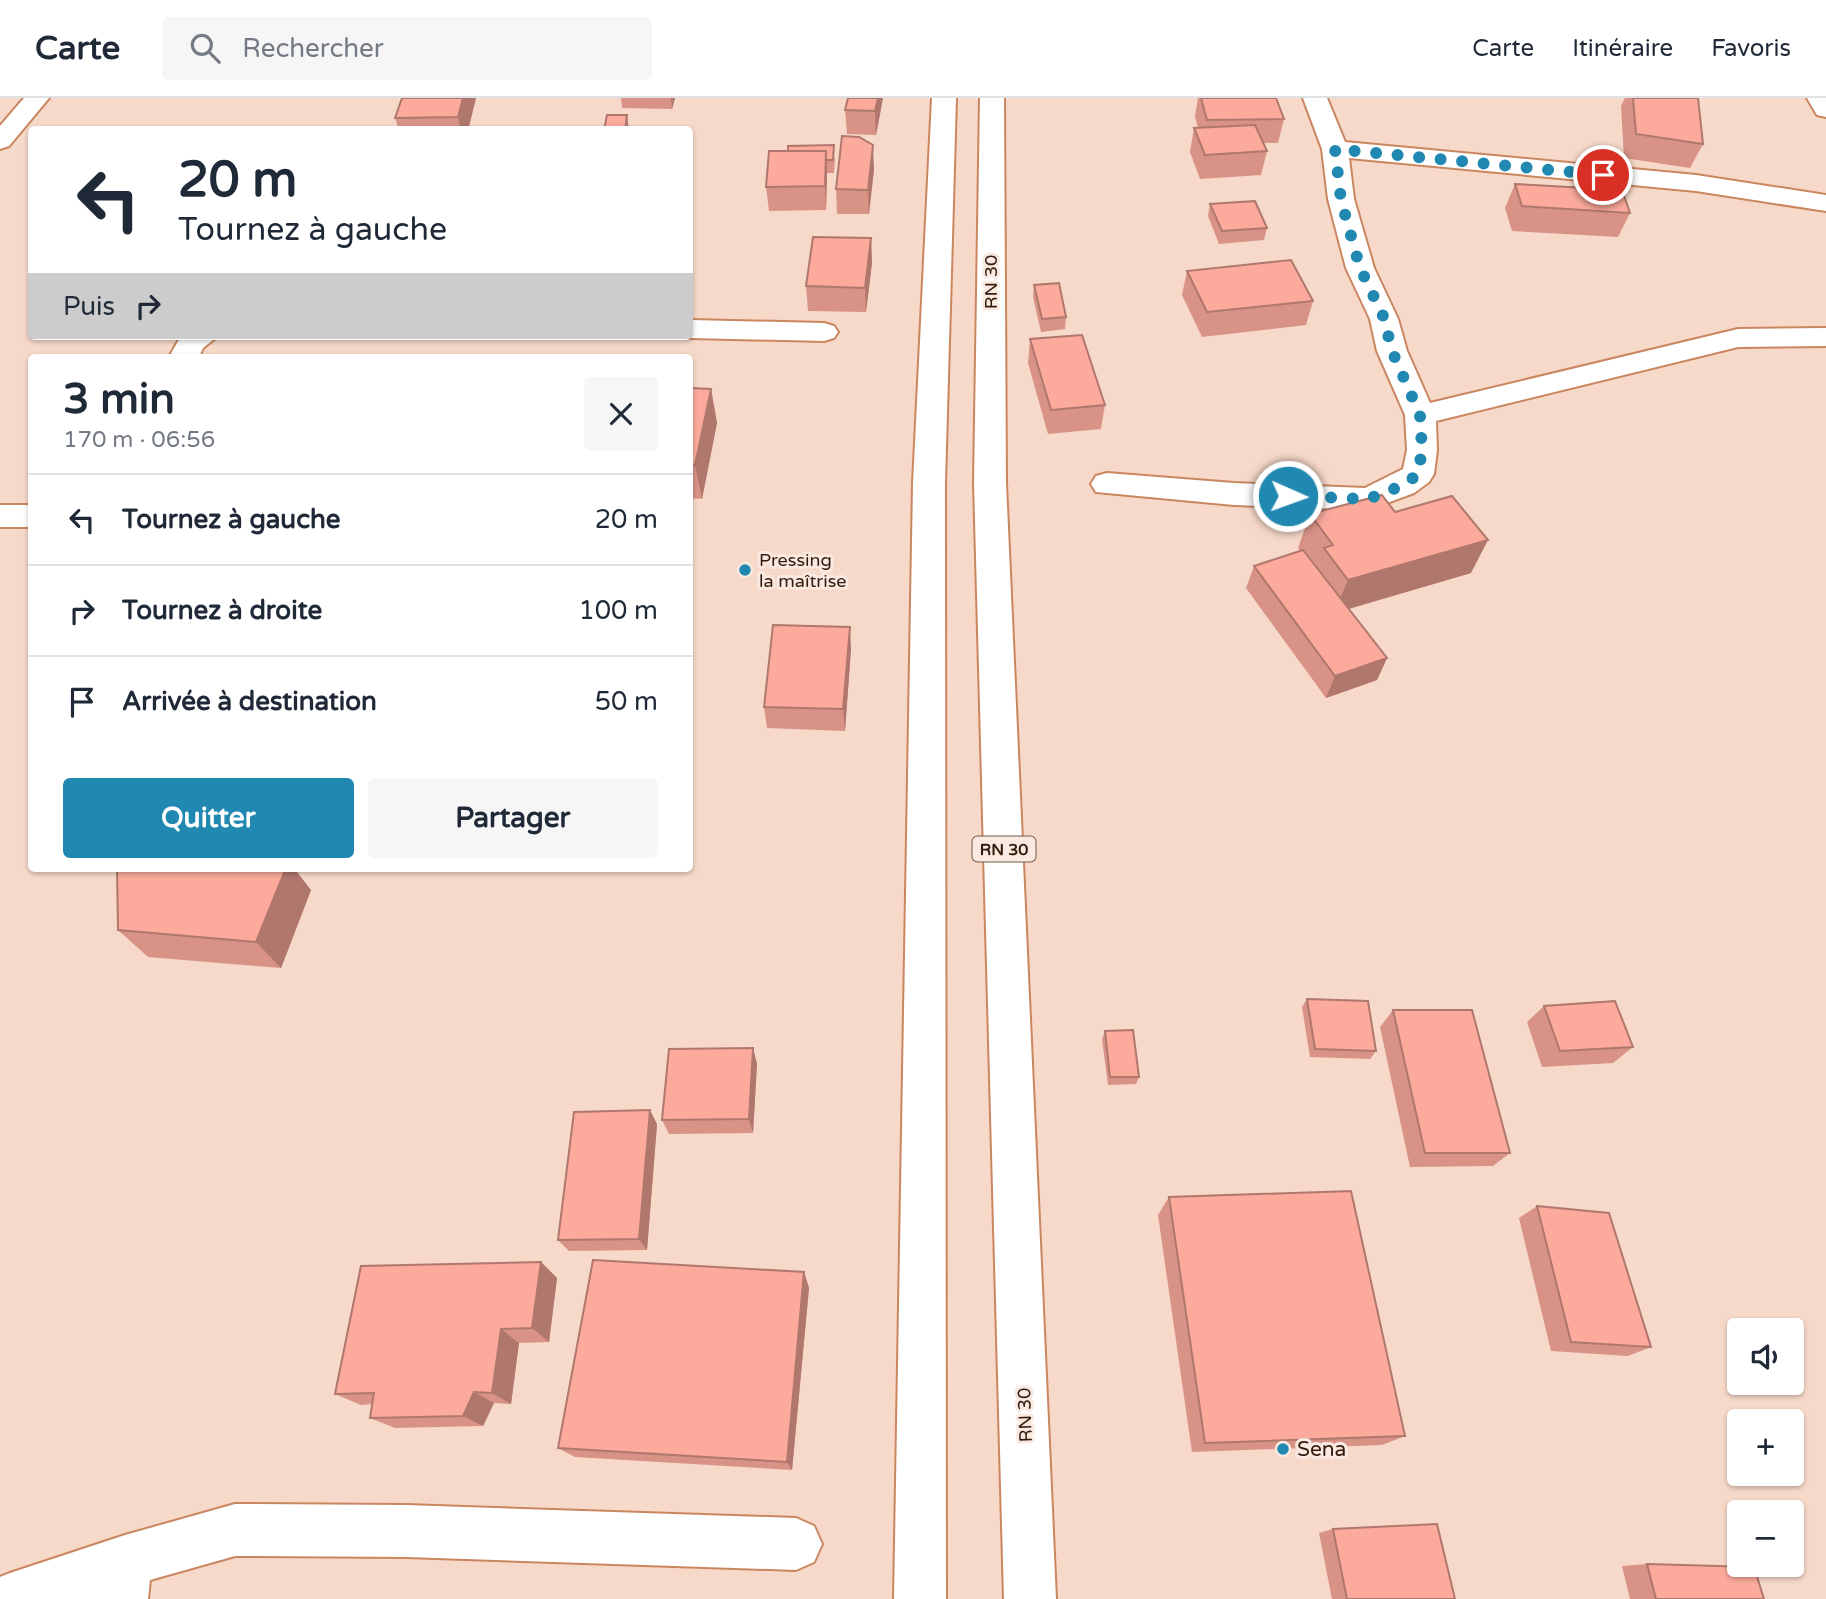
<!DOCTYPE html>
<html lang="fr">
<meta charset="utf-8">
<style>
body{margin:0;font-family:"Varela Round",sans-serif;background:#f6f6f7;color:#1f2937;height:100vh;display:flex;flex-direction:column;font-size:26px;white-space:nowrap}
*{box-sizing:border-box;margin:0}
p{font-size:23px;color:#747a83}
.icon{flex:none;width:38px;height:38px;fill:none;stroke:currentColor;stroke-width:2;stroke-linecap:round;stroke-linejoin:round}
.map{position:relative;flex:1;overflow:hidden}
.panel{position:absolute;left:28px;top:256px;width:665px;height:518px;display:flex;flex-direction:column;background:#fff;border-radius:7px;box-shadow:0 2px 5px #0004}
.panel>*{flex:none}
.banner{position:absolute;left:28px;top:28px;width:665px;height:214px;border-radius:7px;box-shadow:0 2px 5px #0004;background:#fff;color:#1f2937;overflow:hidden}
.fabs{position:absolute;left:1727px;top:1220px;display:grid;gap:14px}
.fabs a{display:grid;place-items:center;width:77px;height:77px;border-radius:7px;background:#fff;box-shadow:0 2px 5px #0004;font-size:35px}
.pin{position:absolute;display:grid;place-items:center;width:60px;height:60px;color:#fff;margin:-30px;border:4px solid #fff;border-radius:50%;box-shadow:0 2px 7px #0007}
.me{position:absolute;width:77px;margin:-38px;rotate:92deg;stroke-linejoin:round;filter:drop-shadow(0 0 5px #0008)}
.turn{display:flex;align-items:center;gap:24px;height:147px;padding:0 35px;font-size:32px}
.turn .icon{width:91px;height:91px;stroke-width:2.5}
.turn b{display:block;font-size:49px;line-height:60px}
.then{display:flex;align-items:center;height:66px;padding:0 35px;background:#0003;gap:14px;font-size:26px}
.round{display:grid;place-items:center;flex:none;width:74px;height:74px;border-radius:7px;background:#f6f6f7}
.summary{display:flex;align-items:center;justify-content:space-between;height:119px;padding:0 35px}
h1{font-size:42px;font-weight:800;line-height:52px}
.cta{display:flex;gap:14px;margin-top:auto;padding:14px 35px}
.cta a{flex:1;height:80px;border-radius:7px;background:#2088b1;color:#fff;font-size:28px;font-weight:800;line-height:80px;text-align:center}
.cta a+a{background:#f6f6f7;color:#1f2937}
ul{padding:0;list-style:none}
li{display:flex;align-items:center;gap:21px;height:91px;padding:0 35px;border-top:2px solid #e0e1e3}
li div{flex:1}
li b{display:block;font-size:26px}
li em{font-style:normal}
header{display:flex;align-items:center;gap:42px;box-sizing:border-box;height:98px;padding:0 35px;background:#fff;border-bottom:2px solid #e0e1e3}
header strong{font-size:33px}
nav{display:flex;gap:38px;margin-inline-start:auto;font-size:24px}
.search{width:490px;height:63px;background:#f6f6f7;display:flex;align-items:center;gap:18px;box-sizing:border-box;padding:0 24px;border-radius:7px;color:#747a83;font-size:26px}
.map>svg:first-child{display:block}
.lines{fill:none;stroke-linecap:round;stroke-linejoin:round}
.minor-casing{stroke:#ca8660;stroke-width:4}
.major-casing{stroke:#ca8660;stroke-width:4}
.minor{fill:#fff;fill-rule:evenodd}
.major{fill:#fff;fill-rule:evenodd}
.wall{fill:#d89286}
.shaded-wall{fill:#b0776d}
.building{fill:#fbaa9c;stroke:#b0776d;stroke-width:2}
.route{stroke:#2088b1;stroke-width:12;stroke-dasharray:0 21.6}
.poi-dot{fill:#2088b1;stroke:#f9e9e1;stroke-width:2.5}
.labels{text-anchor:middle;stroke-width:6;stroke-linejoin:round;paint-order:stroke}
.shield{fill:#f9e9e1;stroke:#70594b;stroke-width:2}
.shield-label{font-size:16px;font-weight:bold;fill:#351b0b}
.street-label{font-size:18px;fill:#351b0b;stroke:#f9e9e1}
.poi-label{font-size:18px;fill:#351b0b;stroke:#f9e9e1;text-anchor:start}
.near-poi-label{font-size:21px;fill:#351b0b;stroke:#f9e9e1;text-anchor:start}
</style>
<header>
<strong>Carte</strong>
<div class="search"><svg class="icon" aria-label="search" viewBox="0 0 24 24"><circle cx="10" cy="10" r="6"/><path d="M15 15l6 6"/></svg>Rechercher</div>
<nav><a>Carte</a><a>Itinéraire</a><a>Favoris</a></nav>
</header>
<div class="map">
<svg width="1826" height="1501" viewBox="0 0 1826 1501">
<rect width="100%" height="100%" fill="#f7d9c9"/>
<g class="lines">
<defs>
<path id="minor" d="M24,0H49L9,48L0,51V28Z
M1303,0H1327L1345,44L1696,77L1826,97V113L1696,93L1349,60L1354,101L1374,170L1398,221L1407,253L1430,305L1738,231L1826,230V248L1738,249L1436,323L1437,352L1434,376L1429,384L1414,395L1368,412L1234,407L1096,394L1091,386L1096,378L1107,375L1234,385L1365,390L1403,371L1407,352L1405,317L1377,253L1370,221L1346,170L1328,101L1322,51Z
M1807,0H1826V19L1817,17Z
M690,222L824,225L834,228L838,234L834,240L824,243L690,240L682,238H690Z
M181,238H218L203,250L199,259H169Z
M0,407H32V429H0Z
M235,1406L406,1407L796,1420L814,1428L822,1446L814,1464L796,1472L406,1459L235,1458L150,1482L148,1501H0V1479L10,1475L125,1437Z"/>
<path id="major" d="M932,0H956L945,385L946,1501H894L913,385Z
M980,0H1004L1006,385L1056,1501H1004L974,385Z"/>
</defs>
<use href="#minor" class="minor-casing"/>
<use href="#major" class="major-casing"/>
<use href="#minor" class="minor"/>
<use href="#major" class="major"/>
</g>
<path class="wall" d="M476,0L468,32H399L395,20Z
M621,0H675L672,11L622,10Z
M848,0H883L876,37L847,36L845,12Z
M1198,0H1276L1284,21L1278,45H1263L1267,53L1261,77L1200,81L1190,54L1194,30H1198L1195,18Z
M1625,0H1698L1703,46L1690,70L1624,60L1621,8Z
M769,53L835,60L834,75H827L826,112L769,113L766,89Z
M874,71L869,116H837L836,91Z
M1515,86L1630,115L1618,139L1512,133L1505,110Z
M1210,106L1267,130L1264,142L1219,146L1208,118Z
M871,140L872,165L866,214L808,213L806,188Z
M1187,173L1313,203L1306,227L1202,239L1182,197Z
M1034,187L1066,219L1065,231L1041,234L1033,199Z
M1030,241L1105,307L1101,331L1048,336L1028,265Z
M690,290L711,291L717,325L702,401L690,400Z
M1395,414L1471,475L1349,511L1387,560L1377,582L1326,600L1246,490L1254,468L1300,453L1298,450L1310,416Z
M851,551L845,633L767,630L764,609Z
M311,792L281,870L148,859L118,832Z
M1307,901L1376,953L1370,961L1310,959L1302,909Z
M1544,908L1633,949L1613,965L1542,969L1527,924Z
M1393,912L1510,1055L1493,1068L1410,1069L1380,929Z
M1105,933L1139,979L1136,986L1108,987L1102,941Z
M753,950L757,966L753,1035L669,1036L662,1022Z
M657,1026L647,1152L569,1153L558,1142Z
M1169,1099L1405,1338L1382,1347L1192,1354L1158,1117Z
M1537,1108L1651,1249L1628,1258L1551,1253L1519,1120Z
M541,1164L557,1180L549,1244L519,1245L511,1306L494,1305L483,1328L395,1330L370,1320L373,1306L361,1307L335,1296Z
M804,1174L809,1190L792,1372L575,1359L558,1350Z
M1333,1431L1455,1501H1332L1319,1435Z
M1647,1466L1764,1501H1630L1622,1468Z"/>
<path class="shaded-wall" d="M463,0H476L468,32H461L458,19Z
M671,0H675L672,11Z
M878,0H883L876,37L875,13Z
M627,17L629,32H625Z
M873,47L874,71L869,116L868,92Z
M826,53L827,77L826,112L825,88Z
M871,140L872,165L866,214L865,190Z
M711,291L717,325L702,401L695,367Z
M1488,442L1471,475L1334,515L1348,482Z
M850,529L851,551L845,633L843,611Z
M1387,560L1377,582L1326,600L1335,578Z
M286,770H294L311,792L281,870L256,844Z
M753,950L757,966L753,1035L749,1021Z
M650,1012L657,1026L647,1152L639,1141Z
M541,1164L557,1180L549,1244L532,1230Z
M804,1174L809,1190L792,1372L787,1364Z
M501,1231L519,1245L511,1306L492,1295Z
M474,1294L494,1305L483,1328L463,1318Z"/>
<path class="building" d="M402,0H463L458,19L395,20Z
M848,0H878L875,13L845,12Z
M1201,0H1276L1284,21L1207,22Z
M1633,0H1698L1703,46L1636,36Z
M607,17H627L625,32H604Z
M1255,27L1267,53L1205,57L1194,30Z
M842,38L859,39L873,47L868,92L836,91Z
M834,47L833,62H826V53H788V48Z
M769,53H826L825,88L766,89Z
M1515,86L1622,92L1630,115L1522,108Z
M1255,103L1267,130L1222,133L1210,106Z
M813,139L871,140L865,190L806,188Z
M1291,162L1313,203L1207,214L1187,173Z
M1059,185L1066,219L1042,221L1034,187Z
M1082,237L1105,307L1051,312L1030,241Z
M690,290L711,291L695,367L690,366Z
M1382,397L1395,414L1452,398L1488,442L1348,482L1324,450L1333,447L1310,416Z
M1303,452L1387,560L1335,578L1254,468Z
M773,527L850,529L843,611L764,609Z
M117,770H286L256,844L118,832Z
M1307,901L1368,903L1376,953L1315,951Z
M1615,903L1633,949L1560,953L1544,908Z
M1393,912H1472L1510,1055H1425Z
M1133,932L1139,979H1110L1105,933Z
M753,950L749,1021L662,1022L669,951Z
M650,1012L639,1141L558,1142L574,1014Z
M1351,1093L1405,1338L1205,1345L1169,1099Z
M1537,1108L1609,1115L1651,1249L1571,1244Z
M593,1162L804,1174L787,1364L558,1350Z
M541,1164L532,1230L501,1231L492,1295L474,1294L463,1318L370,1320L374,1295L335,1296L361,1168Z
M1437,1426L1455,1501H1347L1333,1431Z
M1647,1466L1754,1469L1764,1501H1656Z"/>
<g class="lines">
<path class="route" d="M1288,398L1368,401L1404,387L1418,376L1422,352L1420,317L1392,253L1384,220L1360,170L1341,102L1335,51L1603,77"/>
</g>
<g class="poi-dot">
<circle cx="745" cy="472" r="7"/>
<circle cx="1283" cy="1351" r="7"/>
</g>
<g class="labels">
<rect class="shield" x="972.5" y="738.5" width="63" height="25" rx="5"/>
<g class="shield-label">
<text x="1004" y="757">RN 30</text>
</g>
<g class="street-label">
<text transform="translate(991 184) rotate(-90)" y="6">RN 30</text>
<text transform="translate(1025 1317) rotate(-92)" y="6">RN 30</text>
</g>
<g class="poi-label">
<text x="759" y="468">Pressing<tspan x="759" dy="21">la maîtrise</tspan></text>
</g>
<g class="near-poi-label">
<text x="1297" y="1358">Sena</text>
</g>
</g>
</svg>
<div class="fabs">
<a><svg class="icon" aria-label="sound" viewBox="0 0 24 24"><path d="M4 9h4l5-4v14l-5-4H4zM17 9q2 3 0 6"/></svg></a>
<a>+</a>
<a>−</a>
</div>
<div class="pin" style="left:1603px;top:77px;background:#d93025"><svg class="icon" aria-label="arrive" viewBox="0 0 24 24"><path d="M6 21V4h12l-3 4 3 4H6"/></svg></div>
<svg class="me" style="left:1288px;top:398px" viewBox="-20 -20 40 40"><circle r="17" fill="#2088b1" stroke="#fff" stroke-width="3"/><path d="M0-11L8 9 0 5-8 9z" fill="#fff"/></svg>
<div class="banner">
<div class="turn"><svg class="icon" aria-label="left" viewBox="0 0 24 24"><path d="M17 20v-9H6M10 6l-5 5 5 5"/></svg><div><b>20 m</b>Tournez à gauche</div></div>
<div class="then">Puis<svg class="icon" aria-label="right" viewBox="0 0 24 24"><path d="M7 20v-9h11M14 6l5 5-5 5"/></svg></div>
</div>
<section class="panel">
<div class="summary"><div><h1>3 min</h1><p>170 m · 06:56</p></div><a class="round"><svg class="icon" aria-label="close" viewBox="0 0 24 24"><path d="M6 6l12 12M18 6L6 18"/></svg></a></div>
<ul>
<li><svg class="icon" aria-label="left" viewBox="0 0 24 24"><path d="M17 20v-9H6M10 6l-5 5 5 5"/></svg><div><b>Tournez à gauche</b></div><em>20 m</em></li>
<li><svg class="icon" aria-label="right" viewBox="0 0 24 24"><path d="M7 20v-9h11M14 6l5 5-5 5"/></svg><div><b>Tournez à droite</b></div><em>100 m</em></li>
<li><svg class="icon" aria-label="arrive" viewBox="0 0 24 24"><path d="M6 21V4h12l-3 4 3 4H6"/></svg><div><b>Arrivée à destination</b></div><em>50 m</em></li>
</ul>
<div class="cta"><a>Quitter</a><a>Partager</a></div>
</section>
</div>
